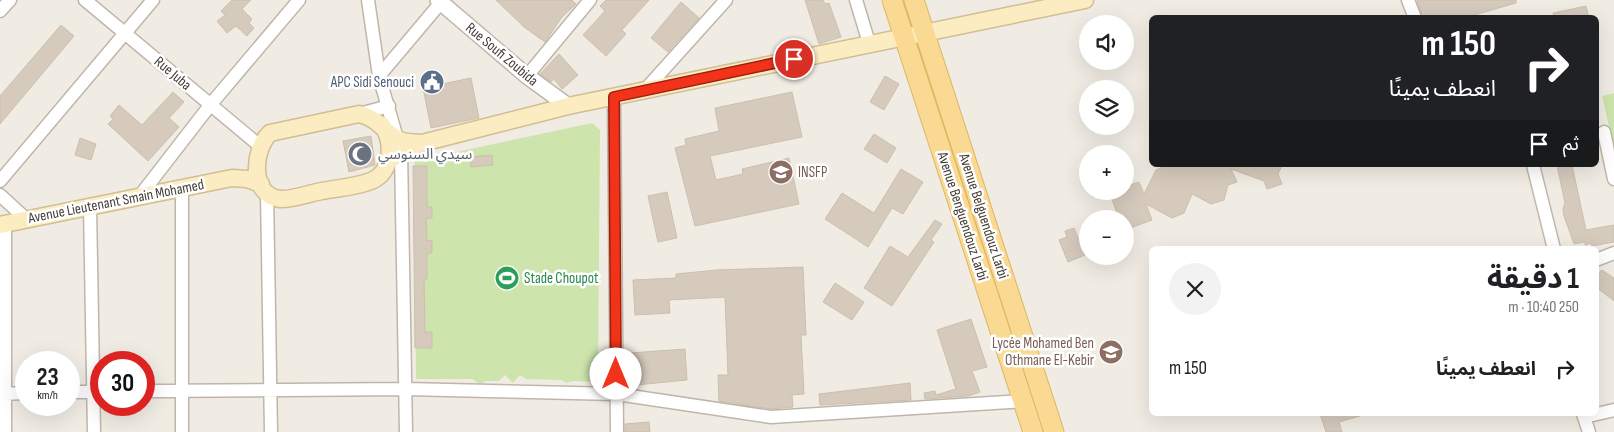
<!DOCTYPE html>
<html lang="ar">
<meta charset="utf-8">
<style>
body{margin:0;font-family:"Sofia Sans Condensed","Noto Sans Arabic",sans-serif;background:#f2f2f2;color:#202124;direction:rtl;height:100vh;display:flex;flex-direction:column;font-size:19px;white-space:nowrap}
*{box-sizing:border-box;margin:0}
p{font-size:16px;color:#757577}
.icon{flex:none;width:28px;height:28px;fill:none;stroke:currentColor;stroke-width:2;stroke-linecap:round;stroke-linejoin:round}
.map{position:relative;flex:1;overflow:hidden;direction:ltr}
.drawer{position:absolute;left:1149px;top:246px;width:450px;height:170px;display:flex;flex-direction:column;background:#fff;border-radius:8px;box-shadow:0 5px 20px #0002;direction:rtl}
.drawer>*{flex:none}
.hud{position:absolute;left:1149px;top:15px;width:450px;height:152px;border-radius:8px;box-shadow:0 5px 20px #0002;direction:rtl;background:#202124;color:#fff;overflow:hidden}
.tools{position:absolute;left:1079px;top:15px;display:grid;gap:10px}
.tools a{display:grid;place-items:center;width:55px;height:55px;border-radius:50%;background:#fff;box-shadow:0 5px 20px #0002;font-size:25px}
.speed{position:absolute;left:15px;top:351px;display:flex;gap:10px;font-size:25px;font-weight:700;text-align:center}
.speed>*{display:grid;place-content:center;width:65px;height:65px;border-radius:50%;background:#fff;box-shadow:0 5px 20px #0002;line-height:1}
.speed small{font-size:12px;font-weight:400}
.speed .limit{border:8px solid #d22;background:#fff;color:#111}
.pin{position:absolute;display:grid;place-items:center;width:42px;height:42px;color:#fff;margin:-21px;border:2px solid #fff;border-radius:50%;box-shadow:0 1px 5px #0007}
.me{position:absolute;width:55px;margin:-28px;rotate:0deg;stroke-linejoin:round;filter:drop-shadow(0 0 4px #0008)}
.turn{display:flex;align-items:center;gap:18px;height:105px;padding:0 20px;font-size:22px}
.turn .icon{width:65px;height:65px;stroke-width:2.5}
.turn b{display:block;font-size:35px;line-height:42px}
.then{display:flex;align-items:center;height:48px;padding:0 20px;background:#0003;gap:10px;font-size:19px}
.round{display:grid;place-items:center;flex:none;width:52px;height:52px;border-radius:26px;background:#f2f2f2}
.head{display:flex;align-items:center;justify-content:space-between;height:85px;padding:0 20px}
h1{font-size:30px;font-weight:700;line-height:38px}
ul{padding:0;list-style:none}
li{display:flex;align-items:center;gap:15px;height:75px;padding:0 20px}
li div{flex:1}
li b{display:block;font-size:19px}
li em{font-style:normal}
.map>svg:first-child{display:block}
.green{fill:#cde4ad}
.building{fill:#d5cabc;stroke:#ccbfad}
.lines{fill:none;stroke-linecap:round;stroke-linejoin:round}
.minor-casing{stroke:#bfb6a9;stroke-width:15}
.tertiary-casing{stroke:#bfb6a9;stroke-width:18}
.secondary-casing{stroke:#d0be94;stroke-width:19}
.primary-casing{stroke:#deb563;stroke-width:21}
.minor{stroke:#fff;stroke-width:12}
.tertiary{stroke:#fff;stroke-width:15}
.secondary{stroke:#fcecc2;stroke-width:16}
.primary{stroke:#fad993;stroke-width:19}
.route-casing{stroke:#9d2010;stroke-width:12}
.route{stroke:#f23219;stroke-width:9}
.labels{text-anchor:middle;stroke-width:5;stroke-linejoin:round;paint-order:stroke}
.street-label{font-size:15px;fill:#423c34;stroke:#fff}
.service-label{font-size:15px;fill:#4e5e75;stroke:#fff;text-anchor:end}
.worship-label{font-size:15px;fill:#5b616d;stroke:#fff;text-anchor:start}
.education-label{font-size:15px;fill:#785e54;stroke:#fff;text-anchor:start}
.leisure-label{font-size:15px;fill:#27864d;stroke:#fff;text-anchor:start}
</style>
<div class="map">
<svg width="1614" height="432" viewBox="0 0 1614 432">
<rect width="100%" height="100%" fill="#f1ece3"/>
<path class="green" d="M1614,93V149L1602,96Z
M592,123L600,130L598,382L574,381L566,383L562,380L526,379L520,375L513,383L505,375L499,381H485L480,385L473,379H416L415,182L413,175L415,161Z"/>
<path class="building" d="M232,0H251L242,9L252,19L249,23L254,28L247,36L236,26L227,33L217,21L225,15L221,11Z
M496,0H572L576,4L562,17L545,42L524,27Z
M606,0H649L622,30L626,34L606,56L583,35L605,11L600,6Z
M805,0H823L825,4L829,3L841,37L819,44Z
M1417,0H1516V3L1464,18H1423Z
M681,2L699,18L668,52L651,38Z
M1586,6L1589,18H1554L1553,13Z
M61,25L74,36L0,124V96Z
M559,54L578,75L562,89L554,79L551,82L540,74Z
M885,76L899,84L884,110L870,102Z
M471,78L479,118L431,128L423,88Z
M173,92L184,102L169,118L179,127L148,161L108,124L113,119L110,116L119,105L142,125Z
M792,92L802,137L710,156L716,180L743,174L742,169L789,158L799,204L695,226L675,148L686,145L685,139L719,131L715,108Z
M874,134L896,148L887,163L864,149Z
M371,136L375,165L349,172L343,141Z
M80,138L96,144L91,160L75,155Z
M492,155L493,165L471,167L470,157Z
M1162,165H1282L1278,174L1282,184L1267,189L1264,181L1231,169L1237,182L1228,185L1224,200L1211,204L1192,194L1184,213L1172,218L1146,204L1152,220L1125,230V219H1119L1109,191H1129L1127,186L1139,182L1144,194L1156,170L1163,167Z
M1557,165H1572L1586,230L1614,225V242L1592,246L1591,243L1585,245V242L1574,244L1564,216L1563,209L1565,203Z
M413,166H427V207H432V218H426L427,241L432,240V253H427V279H424L425,332H432V348H415Z
M901,169L923,182L903,214L892,208L868,247L825,219L842,193L874,213Z
M667,192L677,238L658,242L648,196Z
M935,220L942,224L931,240L934,242L892,306L864,288L890,246L908,257Z
M1074,228L1085,255L1068,262L1059,240L1067,237L1065,231Z
M803,267L806,335H801L804,394L792,395L793,407L771,409L719,401L718,375H728L725,297L669,300L670,313L635,315L633,280L676,278V274L717,270Z
M1602,270L1614,278V301L1596,287V275Z
M835,283L864,302L852,320L823,302Z
M971,319L987,367L972,371L980,392L968,396L925,399L924,393L935,391L936,395L956,389L937,330Z
M685,349L687,380L636,385L634,364H631L630,353Z
M910,383L911,400L820,405L819,394Z
M1320,414H1359L1360,416L1339,422L1342,432H1326Z
M649,422L650,432H625V424Z"/>
<g class="lines">
<defs>
<path id="minor" d="M85,0L260,146
M368,0L379,76L401,152L406,432
M856,0L869,43
M1408,0L1415,18
M0,11L10,0
M379,76L443,0
M527,76L590,0
M644,91L726,0
M614,97L617,432
M359,114L389,106
M1604,132L1614,179
M1533,165L1554,249
M0,181L153,0
M267,192L271,432
M0,195L26,219
M139,197L211,104L299,0
M90,207L94,432
M5,224V432
M1596,260L1614,253
M144,391L406,389L617,394L771,417L1024,401
M69,392H101
M0,394L26,393
M1583,414L1589,432
M1584,417L1614,410
M182,432V188"/>
<path id="tertiary" d="M438,0L527,76L568,106"/>
<path id="secondary" d="M382,125C394,142 393,172 371,181C356,187 337,188 322,191C310,193 292,200 280,199C249,195 253,149 270,133L359,114C381,119 383,133 400,140C406,143 414,142 420,143
M388,161L410,147L422,143L568,106L1085,0
M0,225L232,178L247,179L261,184"/>
<path id="primary" d="M892,0L1033,432
M914,0L1054,432"/>
</defs>
<use href="#minor" class="minor-casing"/>
<use href="#tertiary" class="tertiary-casing"/>
<use href="#secondary" class="secondary-casing"/>
<use href="#primary" class="primary-casing"/>
<use href="#minor" class="minor"/>
<use href="#tertiary" class="tertiary"/>
<use href="#secondary" class="secondary"/>
<use href="#primary" class="primary"/>
</g>
<g class="lines">
<defs>
<path id="route" d="M616,374L614,97L794,59"/>
</defs>
<use href="#route" class="route-casing"/>
<use href="#route" class="route"/>
</g>
<defs>
<symbol id="civic-disc" viewBox="-11 -11 22 22"><circle r="9.5" fill="#5c6f8a" stroke="#fff"/><path d="M-.6-6.5H3V-4.5H.6V-3L4-1V1h2V6H-6V1h2V-1L-.6-3ZM-1.2 2.5V6h2.4V2.5Z" fill="#fff"/></symbol>
<symbol id="mosque-disc" viewBox="-11 -11 22 22"><circle r="9.5" fill="#6b7280" stroke="#fff"/><path d="M3.5-4.9A6 6 0 1 0 3.5 4.9A5 5 0 1 1 3.5-4.9Z" fill="#fff"/></symbol>
<symbol id="university-disc" viewBox="-11 -11 22 22"><circle r="9.5" fill="#8d6e63" stroke="#fff"/><path d="M0-5L7-2L0 1L-7-2ZM-4 1L0 2.5L4 1V4Q0 6-4 4Z" fill="#fff"/></symbol>
<symbol id="stadium-disc" viewBox="-11 -11 22 22"><circle r="9.5" fill="#2e9e5b" stroke="#fff"/><path d="M0-5a6.5 5 0 1 0 0 10a6.5 5 0 1 0 0-10ZM-3.5-1.8h7v3.6h-7Z" fill="#fff"/></symbol>
<symbol id="school-disc" viewBox="-11 -11 22 22"><circle r="9.5" fill="#8d6e63" stroke="#fff"/><path d="M0-5L7-2L0 1L-7-2ZM-4 1L0 2.5L4 1V4Q0 6-4 4Z" fill="#fff"/></symbol>
</defs>
<g fill-rule="evenodd">
<use href="#civic-disc" x="418" y="68" width="28" height="28"/>
<use href="#mosque-disc" x="346" y="140" width="28" height="28"/>
<use href="#university-disc" x="767" y="158" width="28" height="28"/>
<use href="#stadium-disc" x="493" y="264" width="28" height="28"/>
<use href="#school-disc" x="1097" y="338" width="28" height="28"/>
</g>
<g class="labels">
<g class="street-label">
<text transform="translate(502 54) rotate(40)" y="5">Rue Soufi Zoubida</text>
<text transform="translate(173 73) rotate(40)" y="5">Rue Juba</text>
<text transform="translate(116 201) rotate(-11)" y="5">Avenue Lieutenant Smain Mohamed</text>
<text transform="translate(963 216) rotate(72)" y="5">Avenue Benguendouz Larbi</text>
<text transform="translate(984 216) rotate(72)" y="5">Avenue Belguendouz Larbi</text>
</g>
<g class="service-label">
<text x="414" y="87">APC Sidi Senouci</text>
</g>
<g class="worship-label">
<text x="378" y="159">سيدي السنوسي</text>
</g>
<g class="education-label">
<text x="798" y="177">INSFP</text>
<text x="1094" y="348" text-anchor="end">Lycée Mohamed Ben<tspan x="1094" dy="17">Othmane El-Kebir</tspan></text>
</g>
<g class="leisure-label">
<text x="524" y="283">Stade Choupot</text>
</g>
</g>
</svg>
<div class="tools">
<a><svg class="icon" aria-label="sound" viewBox="0 0 24 24"><path d="M4 9h4l5-4v14l-5-4H4zM17 9q2 3 0 6"/></svg></a>
<a><svg class="icon" aria-label="layers" viewBox="0 0 24 24"><path d="M12 4l9 5-9 5-9-5zM3 14l9 5 9-5"/></svg></a>
<a>+</a>
<a>−</a>
</div>
<div class="speed"><div>23<small>km/h</small></div><div class="limit">30</div></div>
<div class="pin" style="left:794px;top:59px;background:#d93025"><svg class="icon" aria-label="arrive" viewBox="0 0 24 24"><path d="M6 21V4h12l-3 4 3 4H6"/></svg></div>
<svg class="me" style="left:616px;top:374px" viewBox="-20 -20 40 40"><circle r="19" fill="#fff"/><path d="M0-13L10 11 0 6-10 11z" fill="#f23219"/></svg>
<div class="hud">
<div class="turn"><svg class="icon" aria-label="right" viewBox="0 0 24 24"><path d="M7 20v-9h11M14 6l5 5-5 5"/></svg><div><b>150 m</b>انعطف يمينًا</div></div>
<div class="then">ثم<svg class="icon" aria-label="arrive" viewBox="0 0 24 24"><path d="M6 21V4h12l-3 4 3 4H6"/></svg></div>
</div>
<section class="drawer">
<div class="head"><div><h1>1 دقيقة</h1><p>250 m · 10:40</p></div><a class="round"><svg class="icon" aria-label="close" viewBox="0 0 24 24"><path d="M6 6l12 12M18 6L6 18"/></svg></a></div>
<ul>
<li><svg class="icon" aria-label="right" viewBox="0 0 24 24"><path d="M7 20v-9h11M14 6l5 5-5 5"/></svg><div><b>انعطف يمينًا</b></div><em>150 m</em></li>
</ul>
</section>
</div>
